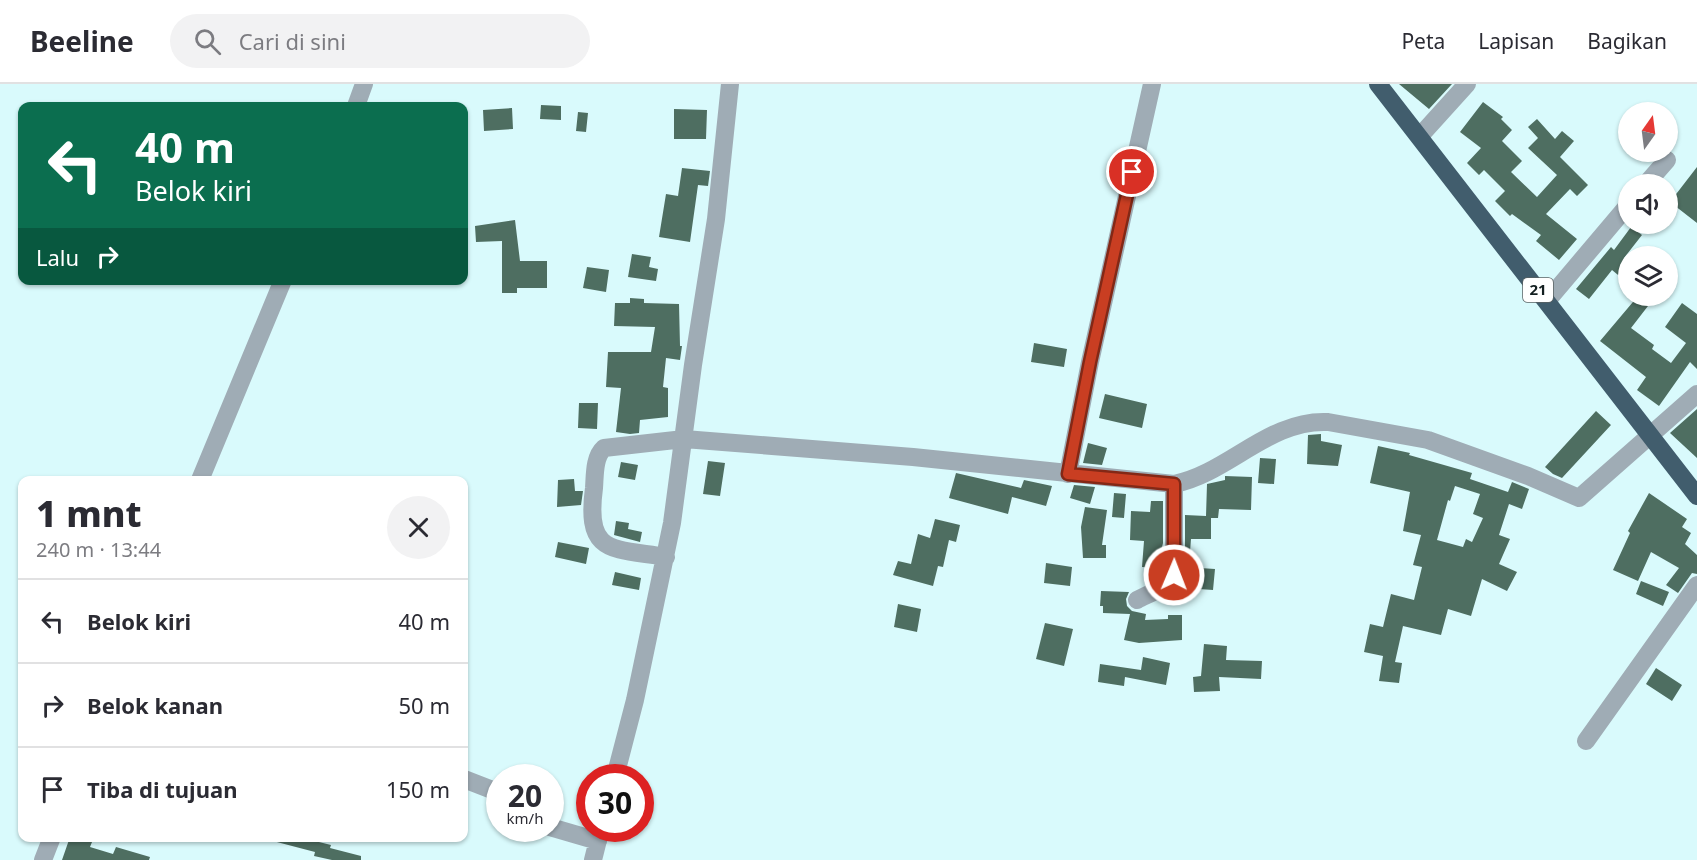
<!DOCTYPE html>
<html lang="id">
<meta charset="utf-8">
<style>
body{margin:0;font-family:"Noto Sans",sans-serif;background:#f2f2f3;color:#2b2b33;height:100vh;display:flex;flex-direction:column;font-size:22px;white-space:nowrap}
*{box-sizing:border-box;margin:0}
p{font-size:20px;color:#7c7c81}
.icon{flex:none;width:33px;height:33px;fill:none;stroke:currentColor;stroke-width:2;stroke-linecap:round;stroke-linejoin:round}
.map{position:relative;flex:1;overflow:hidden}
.sheet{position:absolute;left:18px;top:392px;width:450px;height:366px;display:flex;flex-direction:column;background:#fff;border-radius:12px;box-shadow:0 2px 4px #0004}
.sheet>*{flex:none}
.hud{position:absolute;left:18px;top:18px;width:450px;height:183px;border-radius:12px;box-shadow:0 2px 4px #0004;background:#0b6e4f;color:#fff;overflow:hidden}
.needle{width:39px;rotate:14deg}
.buttons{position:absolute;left:1618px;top:18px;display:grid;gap:12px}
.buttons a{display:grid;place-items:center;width:60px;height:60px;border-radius:50%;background:#fff;box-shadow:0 2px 4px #0004;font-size:30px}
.speed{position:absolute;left:486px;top:680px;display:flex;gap:12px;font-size:30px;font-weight:700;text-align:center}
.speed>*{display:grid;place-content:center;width:78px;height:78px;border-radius:50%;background:#fff;box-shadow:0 2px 4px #0004;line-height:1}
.speed small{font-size:15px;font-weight:400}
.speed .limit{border:9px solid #d22;background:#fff;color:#111}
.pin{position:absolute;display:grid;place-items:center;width:51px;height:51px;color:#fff;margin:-26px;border:3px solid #fff;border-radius:50%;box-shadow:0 2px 6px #0007}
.me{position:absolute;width:66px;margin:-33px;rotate:1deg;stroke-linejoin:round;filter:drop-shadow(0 0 4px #0008)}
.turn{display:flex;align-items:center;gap:21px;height:126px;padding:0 18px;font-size:27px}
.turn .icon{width:78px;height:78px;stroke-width:2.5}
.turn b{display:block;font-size:42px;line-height:51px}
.then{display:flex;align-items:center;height:57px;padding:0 18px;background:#0003;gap:12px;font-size:22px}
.round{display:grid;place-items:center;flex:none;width:63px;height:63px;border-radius:32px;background:#f2f2f3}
.overview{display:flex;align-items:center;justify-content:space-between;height:102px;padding:0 18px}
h1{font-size:36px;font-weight:800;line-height:45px}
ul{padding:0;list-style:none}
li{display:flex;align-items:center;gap:18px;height:84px;padding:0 18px;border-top:2px solid #e1e1e2}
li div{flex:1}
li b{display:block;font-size:22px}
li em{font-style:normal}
header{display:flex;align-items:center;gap:36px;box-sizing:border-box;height:84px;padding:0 30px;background:#fff;border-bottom:2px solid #e1e1e2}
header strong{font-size:28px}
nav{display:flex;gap:33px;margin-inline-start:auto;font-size:21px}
.search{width:420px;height:54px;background:#f2f2f3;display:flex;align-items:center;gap:15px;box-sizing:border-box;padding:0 21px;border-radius:33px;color:#7c7c81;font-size:22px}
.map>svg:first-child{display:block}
.building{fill:#4e6e61;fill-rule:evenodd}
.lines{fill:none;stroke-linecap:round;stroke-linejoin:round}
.minor{stroke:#9facb5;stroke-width:18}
.highway{stroke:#415d6d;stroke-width:18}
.route-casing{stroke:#832816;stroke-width:15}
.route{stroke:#c93e22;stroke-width:10}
.labels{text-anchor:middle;stroke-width:6;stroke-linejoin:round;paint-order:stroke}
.shield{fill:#fff;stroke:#5a6263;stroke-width:1.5}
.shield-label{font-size:15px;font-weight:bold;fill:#131f20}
</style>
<header>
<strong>Beeline</strong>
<div class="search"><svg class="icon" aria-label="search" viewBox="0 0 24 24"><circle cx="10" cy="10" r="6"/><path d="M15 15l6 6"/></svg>Cari di sini</div>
<nav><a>Peta</a><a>Lapisan</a><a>Bagikan</a></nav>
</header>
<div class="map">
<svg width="1697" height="776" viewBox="0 0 1697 776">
<rect width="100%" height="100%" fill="#d9fafc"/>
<path class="building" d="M1399,0H1452L1429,25Z
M1483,18L1503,33L1501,35L1512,46L1502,57L1522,77L1511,88L1537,113L1557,91L1528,64L1538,54L1528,43L1537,35L1555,55L1562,47L1574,57L1560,73L1588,101L1577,112L1570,105L1546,130L1577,155L1559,176L1536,157L1541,151L1512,130L1510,132L1495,117L1505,107L1484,86L1479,91L1467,79L1481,64L1460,48Z
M541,21L561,22V36L540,35Z
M512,24L513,45L484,47L483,26Z
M674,25L707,26L706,55H674Z
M578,28L588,29L586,48L576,47Z
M1697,83V139L1670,118Z
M682,84L710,87L708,102L698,101L690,158L659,153L666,110L678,112Z
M515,136L520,177H547V204H517V209H502V157L476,158L475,142Z
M1631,143L1642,151L1624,174L1629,178V200L1612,186L1589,215L1576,205L1611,163L1614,166Z
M632,170L651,173L649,183L658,185L656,197L628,193Z
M587,183L609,186L606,208L583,204Z
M1638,212H1652L1645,219L1648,222L1631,244L1654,261L1652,265L1671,279L1686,259L1665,243L1682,219L1697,230V285L1690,278L1659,322L1637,306L1646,293L1600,257Z
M630,214L644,215V219L679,220L680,262H682L680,276L666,274L663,303L668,304V333L640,336L639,349L630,350L616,348L621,304L606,303L608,268H651L655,243L614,242L615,219H630Z
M1034,259L1067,265L1064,283L1031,278Z
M1105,310L1147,320L1142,344L1099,334Z
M579,319H598L597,345L578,344Z
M1697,325V374L1670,349Z
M1596,327L1611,341L1562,394L1553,390L1545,383Z
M1321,350V357L1342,361L1338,382L1307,380L1308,351Z
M1088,359L1107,364L1102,381L1083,379Z
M1378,362L1410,369L1409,371L1472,389L1470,395L1508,408L1512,398L1529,405L1522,425L1509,420L1499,451L1510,455L1499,480L1517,488L1507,507L1482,495L1471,532L1448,525L1441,551L1403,542L1395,578L1402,579L1399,599L1379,597L1383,572L1364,568L1370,540L1383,543L1391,510L1414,516L1422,483L1413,481L1421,451L1403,447L1410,408L1370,399ZM1455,402L1480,410L1473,430L1483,434L1472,458L1466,455L1463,463L1437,456L1448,416L1450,417Z
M1260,374L1276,375L1274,400L1258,399Z
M708,377L725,379L720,412L703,410Z
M621,378L638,381L635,396L618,393Z
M956,389L1021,404L1024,396L1052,402L1046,422L1012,413L1008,430L949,414Z
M1225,392L1252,393L1251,426L1219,425L1218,434H1211V455H1191L1190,468L1185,467V431L1206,432L1207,400L1225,396Z
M574,395L575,407H583L581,421L557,423L558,396Z
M1074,401L1095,403L1090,420L1070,414Z
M1114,409L1126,410L1124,434L1112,433Z
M1649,409L1687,435L1682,443L1691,449L1685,460L1697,471V490L1692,489L1678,509L1666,501L1679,484L1651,468L1638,497L1613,486L1630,449L1628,447Z
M1151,417H1163V459L1157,484L1142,483L1144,457L1130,456L1131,427L1150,428Z
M1085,423L1107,426L1102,461H1106V474H1083L1081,443Z
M935,435L960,441L956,458L949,456L943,483L938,482L933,502L893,491L898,477L911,480L918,450L930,454Z
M616,437L629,439L628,445L642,448L640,458L614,451Z
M558,458L589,464L586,480L555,473Z
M1046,479L1072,483L1070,502L1044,499Z
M1185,483L1215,485L1213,506L1184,504Z
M615,488L641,494L639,506L612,501Z
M1641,497L1669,508L1663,522L1636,510Z
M1101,507L1129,508L1126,515L1127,522L1132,527L1146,530L1145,536L1168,535V531H1182V556L1139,559L1124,556L1130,530L1103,529V522H1100Z
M898,520L921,525L917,548L894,543Z
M1045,539L1073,545L1064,582L1036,575Z
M1204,560L1227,562L1226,576L1262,577L1261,595L1219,593L1220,607L1194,608L1193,593L1201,592Z
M1143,573L1170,579L1166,601L1125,593L1124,602L1098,598L1100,580L1141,586Z
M1656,584L1682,601L1672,617L1646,600Z
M70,753H94L90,763L113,770L116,763L150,773L149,776H62Z
M274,753H308L307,755L331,761L330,764L361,772V776H332L314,772L315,768L273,757Z"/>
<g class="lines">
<path class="minor" d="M356,22L364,0
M1420,52L1467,0
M1646,100L1667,76
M1547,217L1629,120
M1068,390L1090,278L1152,0
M200,396L283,196
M666,473C612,464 585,471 594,404C595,391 594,373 604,364L684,355L913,373L1174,400C1229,389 1269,335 1328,338L1428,356L1528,392L1579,414L1697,310
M1137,516C1148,510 1169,503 1174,491V400
M1586,657L1697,501
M615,693L635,616L672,439L693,281L716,135L730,0
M464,695L500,709
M550,743L598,757
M43,776L52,753
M593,776L601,744"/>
<path class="highway" d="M1378,0L1697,412"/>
</g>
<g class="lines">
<defs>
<path id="route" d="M1132,88L1090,278L1068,390L1174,400V491"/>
</defs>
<use href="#route" class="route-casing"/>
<use href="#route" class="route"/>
</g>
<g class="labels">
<rect class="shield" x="1523" y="194" width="30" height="24" rx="4.5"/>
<g class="shield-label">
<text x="1538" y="211">21</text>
</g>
</g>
</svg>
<div class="buttons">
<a><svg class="needle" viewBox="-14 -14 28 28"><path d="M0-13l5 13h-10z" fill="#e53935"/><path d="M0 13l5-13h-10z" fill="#7c7c81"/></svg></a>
<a><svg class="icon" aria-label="sound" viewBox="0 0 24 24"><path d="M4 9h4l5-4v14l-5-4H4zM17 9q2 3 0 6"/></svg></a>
<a><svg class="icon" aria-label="layers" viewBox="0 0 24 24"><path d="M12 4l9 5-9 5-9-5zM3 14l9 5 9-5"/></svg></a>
</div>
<div class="speed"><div>20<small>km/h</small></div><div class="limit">30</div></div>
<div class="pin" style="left:1132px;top:88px;background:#d93025"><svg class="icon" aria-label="arrive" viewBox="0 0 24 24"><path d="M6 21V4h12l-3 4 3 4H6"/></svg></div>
<svg class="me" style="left:1174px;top:491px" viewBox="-20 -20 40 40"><circle r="17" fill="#c93e22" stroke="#fff" stroke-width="3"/><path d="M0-11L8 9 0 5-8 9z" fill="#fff"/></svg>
<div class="hud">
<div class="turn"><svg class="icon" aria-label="left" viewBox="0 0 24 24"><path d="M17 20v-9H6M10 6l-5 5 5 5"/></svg><div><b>40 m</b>Belok kiri</div></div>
<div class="then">Lalu<svg class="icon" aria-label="right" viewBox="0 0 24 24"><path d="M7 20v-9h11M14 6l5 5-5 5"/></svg></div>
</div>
<section class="sheet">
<div class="overview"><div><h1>1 mnt</h1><p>240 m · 13:44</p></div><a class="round"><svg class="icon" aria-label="close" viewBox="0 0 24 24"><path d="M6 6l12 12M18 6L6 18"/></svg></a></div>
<ul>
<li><svg class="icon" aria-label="left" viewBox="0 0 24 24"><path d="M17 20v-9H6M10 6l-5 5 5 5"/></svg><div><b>Belok kiri</b></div><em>40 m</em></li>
<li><svg class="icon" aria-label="right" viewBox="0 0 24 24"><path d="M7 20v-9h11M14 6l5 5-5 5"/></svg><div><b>Belok kanan</b></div><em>50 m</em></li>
<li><svg class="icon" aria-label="arrive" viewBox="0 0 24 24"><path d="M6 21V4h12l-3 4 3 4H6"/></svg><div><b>Tiba di tujuan</b></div><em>150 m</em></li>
</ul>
</section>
</div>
